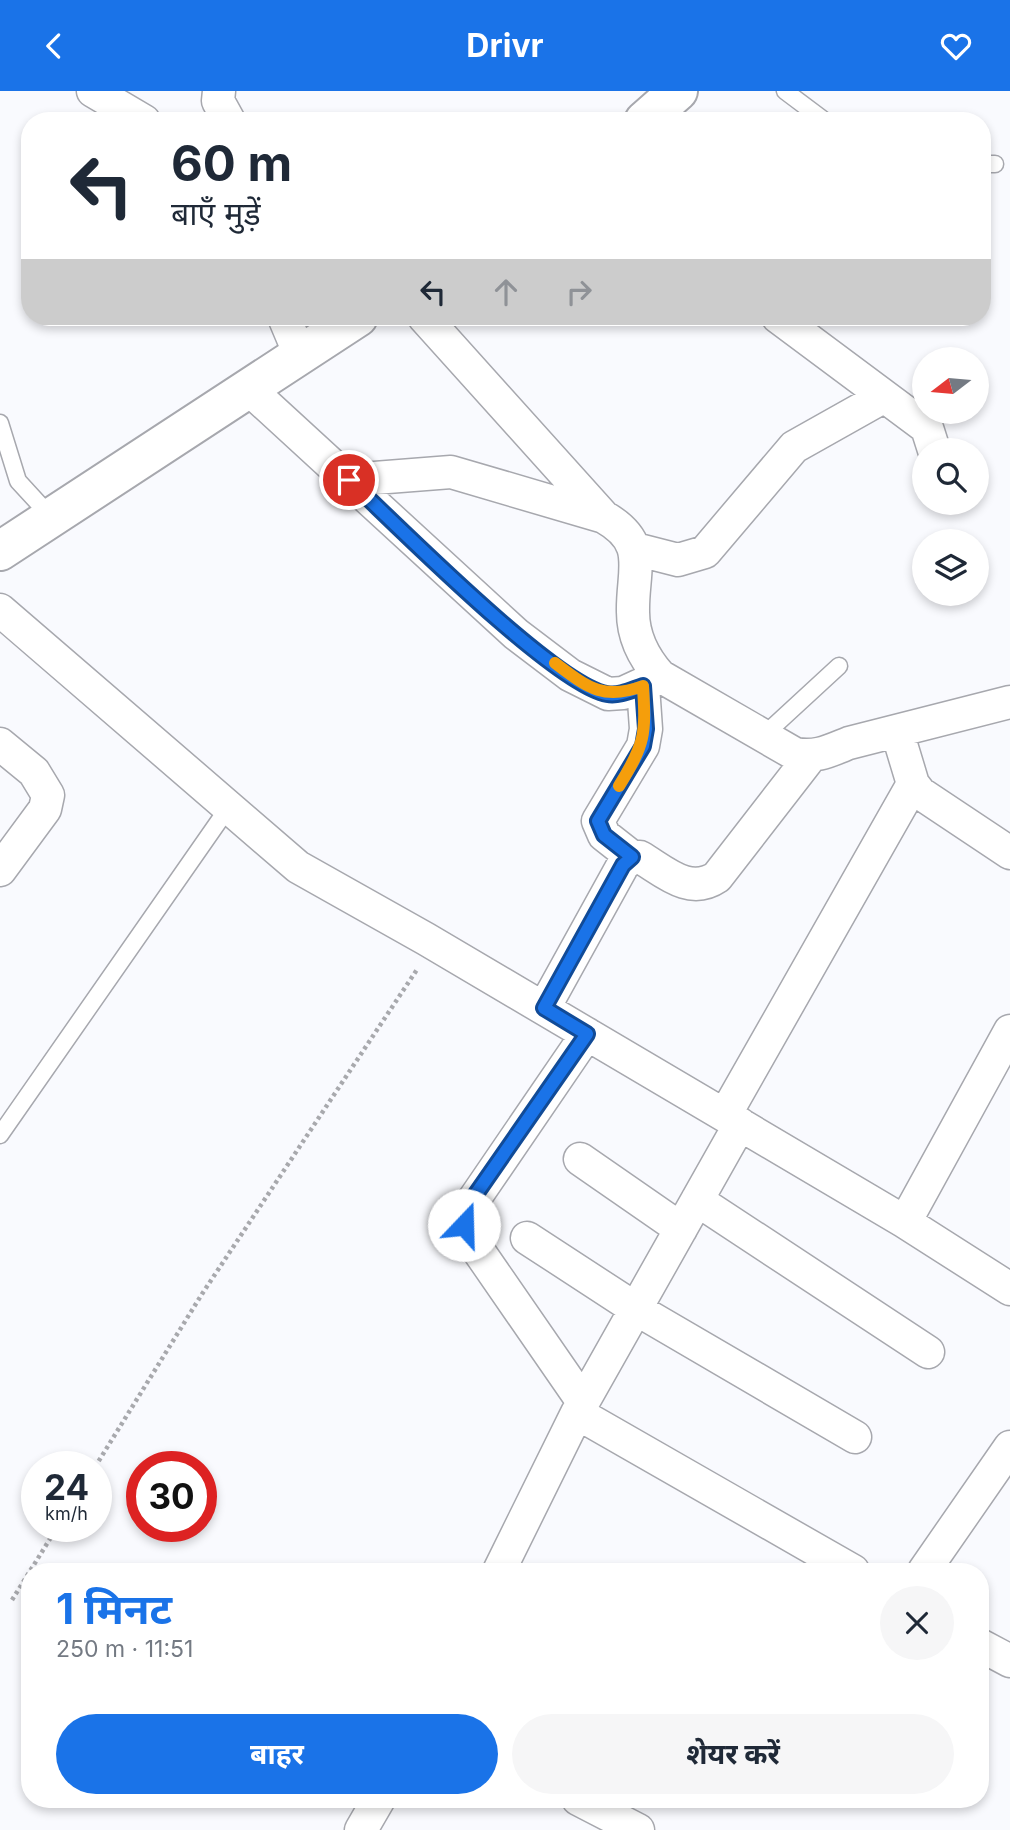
<!DOCTYPE html>
<html lang="hi">
<meta charset="utf-8">
<style>
body{margin:0;font-family:Inter,"Noto Sans Devanagari",sans-serif;background:#f6f6f7;color:#1f2937;height:100vh;display:flex;flex-direction:column;font-size:26px;white-space:nowrap}
*{box-sizing:border-box;margin:0}
p{font-size:23px;color:#747a83}
.icon{flex:none;width:38px;height:38px;fill:none;stroke:currentColor;stroke-width:2;stroke-linecap:round;stroke-linejoin:round}
.map{position:relative;flex:1;overflow:hidden}
.drawer{position:absolute;left:21px;top:1472px;width:968px;height:245px;display:flex;flex-direction:column;background:#fff;border-radius:28px;box-shadow:0 4px 10px #0003}
.drawer>*{flex:none}
.banner{position:absolute;left:21px;top:21px;width:970px;height:214px;border-radius:28px;box-shadow:0 4px 10px #0003;background:#fff;color:#1f2937;overflow:hidden}
.needle{width:46px;rotate:254deg}
.tools{position:absolute;left:912px;top:256px;display:grid;gap:14px}
.tools a{display:grid;place-items:center;width:77px;height:77px;border-radius:50%;background:#fff;box-shadow:0 4px 10px #0003;font-size:35px}
.speed{position:absolute;left:21px;top:1360px;display:flex;gap:14px;font-size:35px;font-weight:700;text-align:center}
.speed>*{display:grid;place-content:center;width:91px;height:91px;border-radius:50%;background:#fff;box-shadow:0 4px 10px #0003;line-height:1}
.speed small{font-size:18px;font-weight:400}
.speed .limit{border:10px solid #d22;background:#fff;color:#111}
.pin{position:absolute;display:grid;place-items:center;width:60px;height:60px;color:#fff;margin:-30px;border:4px solid #fff;border-radius:50%;box-shadow:0 2px 7px #0007}
.me{position:absolute;width:77px;margin:-38px;rotate:21deg;stroke-linejoin:round;filter:drop-shadow(0 0 5px #0008)}
.turn{display:flex;align-items:center;gap:24px;height:147px;padding:0 35px;font-size:32px}
.turn .icon{width:91px;height:91px;stroke-width:2.5}
.turn b{display:block;font-size:49px;line-height:60px}
.lanes{display:flex;align-items:center;height:66px;padding:0 35px;background:#0003;justify-content:center;gap:35px;direction:ltr}
.lanes .off{opacity:.35}
.round{display:grid;place-items:center;flex:none;width:74px;height:74px;border-radius:37px;background:#f6f6f7}
.summary{display:flex;align-items:center;justify-content:space-between;height:119px;padding:0 35px}
h1{font-size:42px;font-weight:700;line-height:52px;color:#1a73e8}
.cta{display:flex;gap:14px;margin-top:auto;padding:14px 35px}
.cta a{flex:1;height:80px;border-radius:42px;background:#1a73e8;color:#fff;font-size:28px;font-weight:700;line-height:80px;text-align:center}
.cta a+a{background:#f6f6f7;color:#1f2937}
header{display:flex;justify-content:space-between;align-items:center;height:91px;padding:0 35px;background:#1a73e8;color:#fff;font-size:32px;font-weight:700}
.map>svg:first-child{display:block}
.lines{fill:none;stroke-linecap:round;stroke-linejoin:round}
.service-casing{stroke:#a7a8ae;stroke-width:19}
.minor-casing{stroke:#a7a8ae;stroke-width:35}
.tertiary-casing{stroke:#a7a8ae;stroke-width:42}
.path{stroke:#a8a9ad;stroke-width:4.5;stroke-dasharray:3.5 3.5;stroke-linecap:butt}
.service{stroke:#fff;stroke-width:16}
.minor{stroke:#fff;stroke-width:32}
.tertiary{stroke:#fff;stroke-width:38}
.route-casing{stroke:#114b97;stroke-width:18}
.route{stroke:#1a73e8;stroke-width:12}
.slow{stroke:#f59e0b;stroke-width:12}
</style>
<header><svg class="icon" aria-label="back" viewBox="0 0 24 24"><path d="M15 5l-7 7 7 7"/></svg>Drivr<svg class="icon" aria-label="heart" viewBox="0 0 24 24"><path d="M12 20l-8-8c-3-5 5-10 8-4 3-6 11-1 8 4z"/></svg></header>
<div class="map">
<svg width="1010" height="1739" viewBox="0 0 1010 1739">
<rect width="100%" height="100%" fill="#f9fafe"/>
<g class="lines">
<defs>
<path id="service" d="M785,0L825,30
M982,73H995
M0,332L18,390L52,427
M763,645L839,575
M0,1044L228,717"/>
<path id="minor" d="M93,0L144,30
M219,0L218,10L229,30
M284,226L300,264
M424,226L603,425
M778,226L927,337L934,359
M249,298L516,543L570,584L608,603L623,602L660,585
M349,389L451,381L604,426C650,452 632,479 633,521C633,547 644,567 660,585L795,663C816,667 829,660 849,652L1010,611
M635,458L678,469L705,461L794,356L883,306
M0,519L298,776L426,848L905,1131L1010,1198
M897,640L913,693L920,702L1010,762
M0,653L34,681L48,704L45,718L0,779
M632,766L604,744L598,730L643,655L646,638L643,595
M544,917L623,774L632,766H640C664,780 689,805 717,786L810,666
M725,1024L913,693
M580,1068L681,1138
M697,1109L928,1261
M905,1131L1010,940
M527,1147L636,1218L855,1346
M583,1311L469,1146L464,1123L587,943
M577,1322L853,1480
M499,1480L577,1322L740,1033
M924,1480L1010,1356
M980,1554L1010,1570
M578,1708L638,1739
M361,1739L379,1708"/>
<path id="tertiary" d="M644,30L678,0
M0,460L358,226"/>
</defs>
<use href="#service" class="service-casing"/>
<use href="#minor" class="minor-casing"/>
<use href="#tertiary" class="tertiary-casing"/>
<path class="path" d="M95,1376L202,1203L418,877
M12,1509L58,1435"/>
<use href="#service" class="service"/>
<use href="#minor" class="minor"/>
<use href="#tertiary" class="tertiary"/>
</g>
<g class="lines">
<defs>
<path id="route" d="M349,389C395,432 555,594 607,603C620,605 631,599 643,595L646,638L643,655L598,730L604,744L632,766L623,774L544,917L587,943L469,1113L464,1134"/>
</defs>
<use href="#route" class="route-casing"/>
<use href="#route" class="route"/>
<path class="slow" d="M555,572C587,596 603,610 643,595C646,644 645,653 619,695"/>
</g>
</svg>
<div class="tools">
<a><svg class="needle" viewBox="-14 -14 28 28"><path d="M0-13l5 13h-10z" fill="#e53935"/><path d="M0 13l5-13h-10z" fill="#747a83"/></svg></a>
<a><svg class="icon" aria-label="search" viewBox="0 0 24 24"><circle cx="10" cy="10" r="6"/><path d="M15 15l6 6"/></svg></a>
<a><svg class="icon" aria-label="layers" viewBox="0 0 24 24"><path d="M12 4l9 5-9 5-9-5zM3 14l9 5 9-5"/></svg></a>
</div>
<div class="speed"><div>24<small>km/h</small></div><div class="limit">30</div></div>
<div class="pin" style="left:349px;top:389px;background:#d93025"><svg class="icon" aria-label="arrive" viewBox="0 0 24 24"><path d="M6 21V4h12l-3 4 3 4H6"/></svg></div>
<svg class="me" style="left:464px;top:1134px" viewBox="-20 -20 40 40"><circle r="19" fill="#fff"/><path d="M0-13L10 11 0 6-10 11z" fill="#1a73e8"/></svg>
<div class="banner">
<div class="turn"><svg class="icon" aria-label="left" viewBox="0 0 24 24"><path d="M17 20v-9H6M10 6l-5 5 5 5"/></svg><div><b>60 m</b>बाएँ मुड़ें</div></div>
<div class="lanes"><svg class="icon" aria-label="left" viewBox="0 0 24 24"><path d="M17 20v-9H6M10 6l-5 5 5 5"/></svg><svg class="icon off" aria-label="ahead" viewBox="0 0 24 24"><path d="M12 20V5M6 11l6-6 6 6"/></svg><svg class="icon off" aria-label="right" viewBox="0 0 24 24"><path d="M7 20v-9h11M14 6l5 5-5 5"/></svg></div>
</div>
<section class="drawer">
<div class="summary"><div><h1>1 मिनट</h1><p>250 m · 11:51</p></div><a class="round"><svg class="icon" aria-label="close" viewBox="0 0 24 24"><path d="M6 6l12 12M18 6L6 18"/></svg></a></div>
<div class="cta"><a>बाहर</a><a>शेयर करें</a></div>
</section>
</div>
